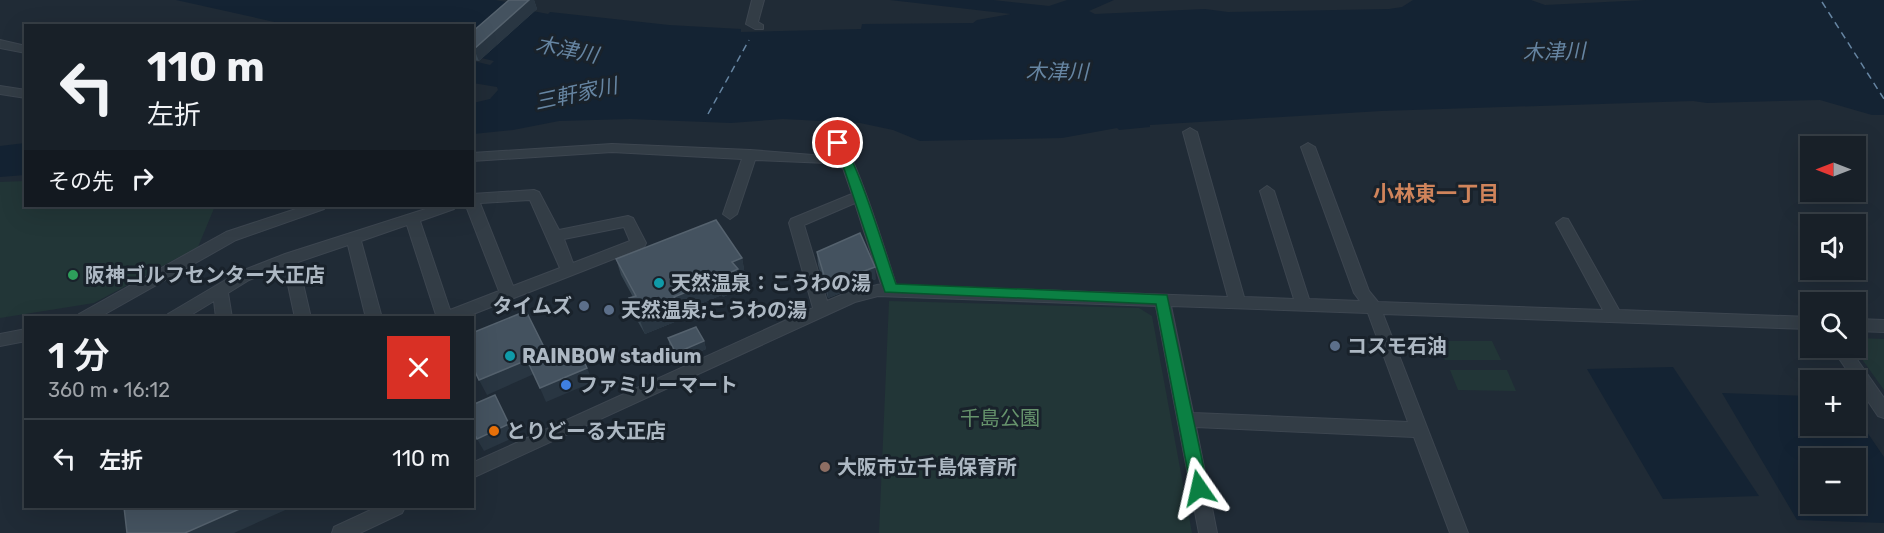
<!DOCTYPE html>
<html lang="ja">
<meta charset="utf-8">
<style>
body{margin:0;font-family:Rubik,"Noto Sans JP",sans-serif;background:#212830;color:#f1f3f6;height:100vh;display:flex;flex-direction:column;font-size:22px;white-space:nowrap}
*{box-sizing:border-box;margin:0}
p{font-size:20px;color:#9fa3a8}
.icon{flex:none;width:33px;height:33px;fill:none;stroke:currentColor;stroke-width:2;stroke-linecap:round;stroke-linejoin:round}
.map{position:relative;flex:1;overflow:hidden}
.sheet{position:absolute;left:24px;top:316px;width:450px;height:192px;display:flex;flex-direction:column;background:#182028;border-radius:0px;box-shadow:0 6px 24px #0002,0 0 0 2px #363e45}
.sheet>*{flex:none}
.guide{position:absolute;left:24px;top:24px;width:450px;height:183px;border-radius:0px;box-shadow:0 6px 24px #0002,0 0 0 2px #363e45;background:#182028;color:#f1f3f6;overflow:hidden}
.needle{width:39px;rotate:270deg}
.tools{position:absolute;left:1800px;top:136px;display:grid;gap:12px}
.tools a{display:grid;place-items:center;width:66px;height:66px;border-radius:0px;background:#182028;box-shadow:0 6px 24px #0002,0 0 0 2px #363e45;font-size:30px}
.pin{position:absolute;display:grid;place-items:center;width:51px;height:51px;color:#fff;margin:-26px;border:3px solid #fff;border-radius:50%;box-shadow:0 2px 6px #0007}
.me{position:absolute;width:66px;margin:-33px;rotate:349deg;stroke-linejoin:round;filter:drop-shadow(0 0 4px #0008)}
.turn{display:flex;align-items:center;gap:21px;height:126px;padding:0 24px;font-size:27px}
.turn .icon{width:78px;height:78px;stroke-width:2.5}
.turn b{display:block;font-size:42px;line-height:51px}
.then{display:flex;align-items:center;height:57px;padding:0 24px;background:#0003;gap:12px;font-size:22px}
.round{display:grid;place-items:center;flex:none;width:63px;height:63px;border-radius:0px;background:#212830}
.headline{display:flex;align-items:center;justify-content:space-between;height:102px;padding:0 24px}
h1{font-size:36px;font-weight:600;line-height:45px}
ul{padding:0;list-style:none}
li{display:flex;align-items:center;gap:18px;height:78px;padding:0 24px;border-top:2px solid #363e45}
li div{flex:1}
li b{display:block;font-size:22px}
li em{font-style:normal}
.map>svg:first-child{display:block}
.green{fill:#223637}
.water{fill:#142333;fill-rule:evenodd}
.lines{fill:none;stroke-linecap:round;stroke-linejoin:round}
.ferry{stroke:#6685a2;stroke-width:1.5;stroke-dasharray:7 5;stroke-linecap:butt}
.minor-casing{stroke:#3d4650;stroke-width:2}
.minor{fill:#333d46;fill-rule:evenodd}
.wall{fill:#384652}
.shaded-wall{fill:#293642}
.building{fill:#44525f;stroke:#55626e;stroke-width:1.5}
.route{fill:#0b8043;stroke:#07532c;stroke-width:1.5}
.leisure-dot{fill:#2e9e5b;stroke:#19222b;stroke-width:2}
.culture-dot{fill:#0f9aa8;stroke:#19222b;stroke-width:2}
.service-dot{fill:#5c6f8a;stroke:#19222b;stroke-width:2}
.shop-dot{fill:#3f7fe0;stroke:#19222b;stroke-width:2}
.food-dot{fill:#e8710a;stroke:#19222b;stroke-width:2}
.education-dot{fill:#8d6e63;stroke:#19222b;stroke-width:2}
.labels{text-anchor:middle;stroke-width:6;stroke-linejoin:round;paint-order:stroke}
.poi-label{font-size:20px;font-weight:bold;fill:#adb8c3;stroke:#19222b;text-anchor:start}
.park-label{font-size:20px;fill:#66936c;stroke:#19222b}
.water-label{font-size:21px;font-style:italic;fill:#6685a2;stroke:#19222b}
.neighbourhood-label{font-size:21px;font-weight:bold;fill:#d0845b;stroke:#19222b}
</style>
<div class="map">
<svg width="1884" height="533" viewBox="0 0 1884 533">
<rect width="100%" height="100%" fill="#202b36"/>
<path class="green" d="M25,181L26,206H215L198,247L94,303L0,318V182Z
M889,301L1139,308L1152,316L1192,533H879Z
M1859,338L1884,339V390L1854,348L1856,341Z
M1437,341H1492L1501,360H1445Z
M1450,370H1507L1516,391L1458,390Z"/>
<path class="water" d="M176,0H495L506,2L507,6L548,14L550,12L669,25L741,29V32L861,29L862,24L973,23L977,20L1011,14L890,0H993L1049,6L1067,0H1114L1089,11L1095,14L1205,9L1228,12L1389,9L1402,7L1413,0H1531L1545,5L1646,0H1884V115H1872L1820,100L1707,103L1693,101L1381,111L1150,125V127L1119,130L1117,128L1062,138L920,141L893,130L860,123L783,119L731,123L630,119L559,121L513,130L473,134V103L490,99L498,90L497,87L473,83V61L490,65L494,61L473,56L472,26L288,25Z
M25,143V175L0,177V146Z
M1673,367L1759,496L1663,499L1587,369Z
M1722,393L1810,396V426H1856V416L1884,457V523L1797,520ZM1810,459H1856V504H1810Z"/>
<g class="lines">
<path class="ferry" d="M1822,2L1884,99
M708,114L749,40"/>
<defs>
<path id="minor" d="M752,0H764L758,22L763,25V29H755L746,24Z
M0,40L26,46V53L0,48Z
M0,86L26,90V98L0,94Z
M1190,128L1197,132L1244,297L1294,299L1260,191L1267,186L1274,191L1309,299L1360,301L1354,293L1301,147L1308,143L1315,147L1369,291L1378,302L1603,310L1556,223L1563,218L1568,219L1619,310L1810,317V329L1383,314L1468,533H1450L1414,437L1196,427L1217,533H1199L1156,306L878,296L855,302L472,478V463L813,308L789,223L791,219L852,194L843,168L828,163L755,160L737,214L730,219L723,214L742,159L612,152L472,161V153L612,144L750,150L838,157L831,143L838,139C853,143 889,264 896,285L1228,297L1183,132ZM855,203L881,284L846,293L827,301L804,225ZM1171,306L1368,313L1408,422L1193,413Z
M534,190L539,192L559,230L628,216L633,218L646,243L644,247L463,318H437L407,225L361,241L382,318H366L348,245L298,262L311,318H295L284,266L249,280L228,293L232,318H216L214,301L186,318H166L168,314L239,272L285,254L435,206H456L454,209L420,221L450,310L499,291L466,206H472V194ZM530,200L560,268L513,286L480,203ZM624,227L630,241L573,263L564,239Z
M305,206H326L324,209L236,240L98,318H77L79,314L226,232Z
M1856,319L1884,320V332L1856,331Z
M26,329V341L0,346V334Z
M1832,348H1849L1884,398V418L1878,416Z
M377,507H405L402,513L360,533H332L334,527Z"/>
</defs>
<use href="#minor" class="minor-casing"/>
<use href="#minor" class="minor"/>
</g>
<path class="wall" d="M509,0H534L537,9L479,61L472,60V32Z
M817,252L876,279L828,298L818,265Z
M742,258L745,275L739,277L741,286L734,289V292L723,297L722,295L680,312L682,319L645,334L634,315L629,298L633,297L621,275L616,259Z
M668,338L704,341L706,349L678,362L670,347Z"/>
<path class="shaded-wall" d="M529,0H534L537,9L479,61L474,49Z
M742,258L745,275L739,277L741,286L734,289V292L723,297L719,280L729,273L732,262Z
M875,267L876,279L828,298L827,285Z
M718,279L722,295L680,312L682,319L645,334L639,318L674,297Z
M704,341L706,349L678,362L676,353Z
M527,360L534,374L487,395L479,380Z
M587,368L593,382L546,402L540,388Z
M495,395L515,437L484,451L477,439Z
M244,507H292L234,533H185Z"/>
<path class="building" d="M509,0H529L474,49H472V32Z
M716,220L742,258L732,262L738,269L729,273L731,276L719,280L718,279L674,297L677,302L639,318L629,298L636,296L616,259Z
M860,233L875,267L827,285L817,252Z
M526,311L553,365L580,353L587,368L540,388L527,360L479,380L472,365V333Z
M696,327L704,341L676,353L668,338Z
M495,395L509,424L477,439L472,429V405Z
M124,507H244L185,533H127Z"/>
<path class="route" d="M838,140C853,144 888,263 896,284L1167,295L1208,488L1205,493L1199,495L1194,493L1191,488L1156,304L885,292L845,171L832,143Z"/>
<circle class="leisure-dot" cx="73" cy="275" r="6"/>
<g class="culture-dot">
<circle cx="659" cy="283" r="6"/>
<circle cx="510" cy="356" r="6"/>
</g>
<g class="service-dot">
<circle cx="584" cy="306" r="6"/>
<circle cx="609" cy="310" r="6"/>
<circle cx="1335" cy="346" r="6"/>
</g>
<circle class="shop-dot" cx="566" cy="385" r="6"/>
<circle class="food-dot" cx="494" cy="431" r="6"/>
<circle class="education-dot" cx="825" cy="467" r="6"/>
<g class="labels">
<g class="poi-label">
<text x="85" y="282">阪神ゴルフセンター大正店</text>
<text x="671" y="290">天然温泉：こうわの湯</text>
<text x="572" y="313" text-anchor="end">タイムズ</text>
<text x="621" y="317">天然温泉;こうわの湯</text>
<text x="1347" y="353">コスモ石油</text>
<text x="522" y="363">RAINBOW stadium</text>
<text x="578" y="392">ファミリーマート</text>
<text x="506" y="438">とりどーる大正店</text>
<text x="837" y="474">大阪市立千島保育所</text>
</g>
<g class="park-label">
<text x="1000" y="425">千島公園</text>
</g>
<g class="water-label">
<text transform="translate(567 50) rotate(11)" y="7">木津川</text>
<text transform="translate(1554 52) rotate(-2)" y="7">木津川</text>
<text x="1057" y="79">木津川</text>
<text transform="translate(576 94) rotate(-12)" y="7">三軒家川</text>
</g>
<g class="neighbourhood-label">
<text x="1436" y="201">小林東一丁目</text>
</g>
</g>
</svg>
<div class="tools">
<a><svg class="needle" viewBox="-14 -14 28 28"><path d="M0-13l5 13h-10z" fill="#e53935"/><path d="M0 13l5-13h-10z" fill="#9fa3a8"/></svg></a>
<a><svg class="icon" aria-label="sound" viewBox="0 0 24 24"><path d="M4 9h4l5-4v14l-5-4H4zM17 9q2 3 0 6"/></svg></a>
<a><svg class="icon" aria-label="search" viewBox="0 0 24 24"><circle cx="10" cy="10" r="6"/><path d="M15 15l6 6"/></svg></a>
<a>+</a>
<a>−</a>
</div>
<div class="pin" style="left:838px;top:143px;background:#d93025"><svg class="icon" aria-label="arrive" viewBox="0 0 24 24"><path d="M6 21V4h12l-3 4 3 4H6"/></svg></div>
<svg class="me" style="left:1199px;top:488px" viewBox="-20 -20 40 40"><path d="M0-17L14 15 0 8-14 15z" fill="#0b8043" stroke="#fff" stroke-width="4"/></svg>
<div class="guide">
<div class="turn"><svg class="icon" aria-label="left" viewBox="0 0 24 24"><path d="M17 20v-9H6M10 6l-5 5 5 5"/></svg><div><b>110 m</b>左折</div></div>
<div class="then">その先<svg class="icon" aria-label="right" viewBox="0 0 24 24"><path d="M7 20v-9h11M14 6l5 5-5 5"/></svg></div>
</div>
<section class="sheet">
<div class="headline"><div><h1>1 分</h1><p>360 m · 16:12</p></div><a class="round" style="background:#d93025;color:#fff"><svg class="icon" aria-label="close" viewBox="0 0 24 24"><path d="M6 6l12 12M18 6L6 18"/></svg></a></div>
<ul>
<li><svg class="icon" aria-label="left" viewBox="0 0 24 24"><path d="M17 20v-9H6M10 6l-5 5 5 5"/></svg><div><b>左折</b></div><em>110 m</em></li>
</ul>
</section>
</div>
